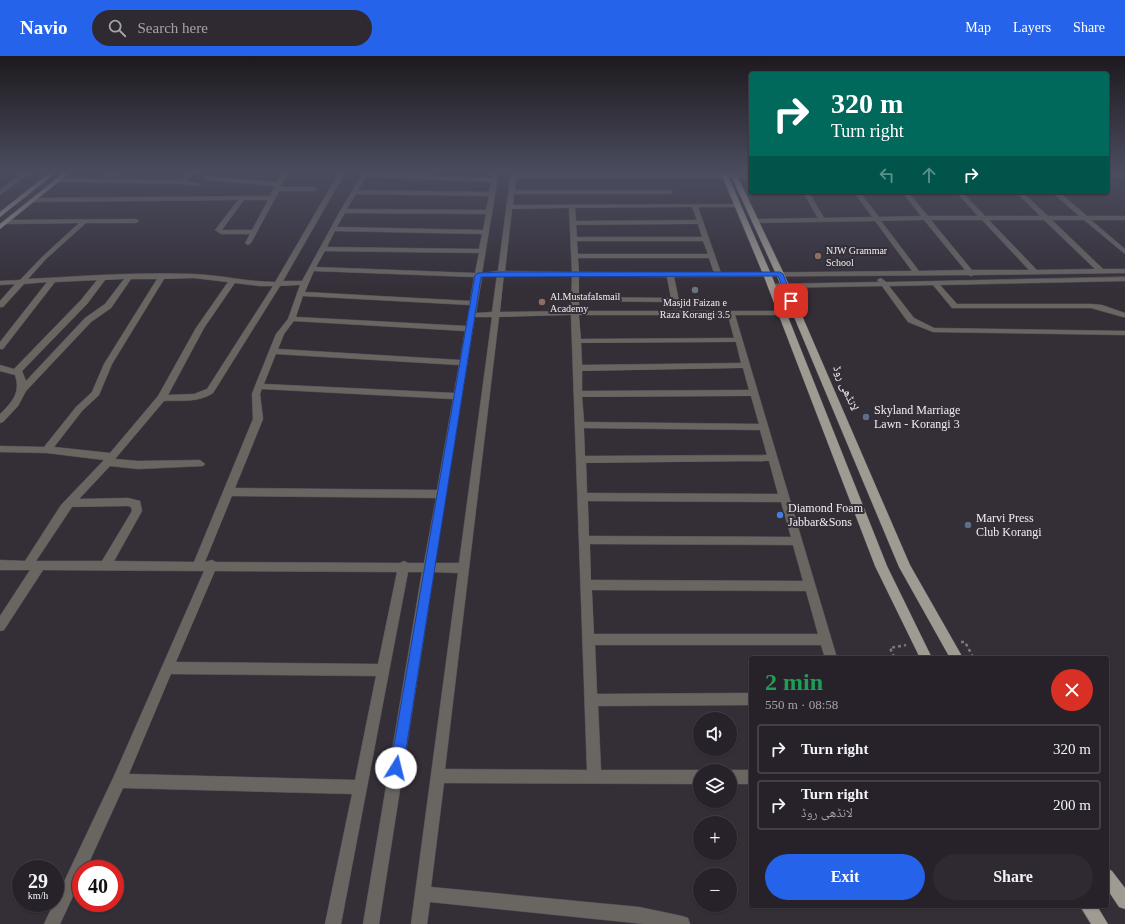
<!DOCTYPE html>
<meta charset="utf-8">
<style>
body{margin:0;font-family:"Times New Roman","Noto Naskh Arabic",serif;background:#2f2a31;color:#f1f3f6;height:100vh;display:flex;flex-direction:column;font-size:15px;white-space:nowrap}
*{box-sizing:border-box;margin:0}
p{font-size:13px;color:#a4a4a8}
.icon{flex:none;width:22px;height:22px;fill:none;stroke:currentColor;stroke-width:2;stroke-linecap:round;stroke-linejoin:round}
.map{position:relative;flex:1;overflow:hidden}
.side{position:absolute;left:749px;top:600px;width:360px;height:252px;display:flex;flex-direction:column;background:#272229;border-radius:4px;box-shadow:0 1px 3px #0004,0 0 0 1px #433f46}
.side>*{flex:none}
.hud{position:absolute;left:749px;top:16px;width:360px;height:122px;border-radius:4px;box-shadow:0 1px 3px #0004,0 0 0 1px #433f46;background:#00695c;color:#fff;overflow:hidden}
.buttons{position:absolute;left:693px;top:656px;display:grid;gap:8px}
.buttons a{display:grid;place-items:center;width:44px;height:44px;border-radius:50%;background:#272229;box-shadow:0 1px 3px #0004,0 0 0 1px #433f46;font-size:20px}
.speed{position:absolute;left:12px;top:804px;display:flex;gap:8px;font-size:20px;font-weight:700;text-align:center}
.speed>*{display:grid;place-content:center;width:52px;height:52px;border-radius:50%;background:#272229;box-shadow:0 1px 3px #0004,0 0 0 1px #433f46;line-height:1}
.speed small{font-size:10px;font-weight:400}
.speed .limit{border:6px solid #d22;background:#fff;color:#111}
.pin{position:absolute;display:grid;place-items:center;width:34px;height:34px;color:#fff;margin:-17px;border-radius:8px;box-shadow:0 2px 6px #0006}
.me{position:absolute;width:44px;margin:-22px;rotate:9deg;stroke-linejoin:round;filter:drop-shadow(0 0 3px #0008)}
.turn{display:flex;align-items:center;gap:14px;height:84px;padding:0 16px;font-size:18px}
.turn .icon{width:52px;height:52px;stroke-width:2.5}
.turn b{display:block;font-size:28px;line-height:34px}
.lanes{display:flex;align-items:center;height:38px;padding:0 16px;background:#0003;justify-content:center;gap:20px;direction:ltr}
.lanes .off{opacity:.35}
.round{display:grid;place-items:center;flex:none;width:42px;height:42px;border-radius:21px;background:#2f2a31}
.head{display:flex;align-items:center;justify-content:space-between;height:68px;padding:0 16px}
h1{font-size:24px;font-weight:700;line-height:30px;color:#1e9e55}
.primary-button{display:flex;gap:8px;margin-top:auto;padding:8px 16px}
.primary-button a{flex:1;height:46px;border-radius:24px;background:#2563eb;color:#fff;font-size:16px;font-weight:700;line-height:46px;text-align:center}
.primary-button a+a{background:#2f2a31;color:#f1f3f6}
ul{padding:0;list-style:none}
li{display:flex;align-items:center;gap:12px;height:50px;margin:0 8px 6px;padding:0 8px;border:2px solid #433f46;border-radius:4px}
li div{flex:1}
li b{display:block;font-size:15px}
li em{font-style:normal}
header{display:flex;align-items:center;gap:24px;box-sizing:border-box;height:56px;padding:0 20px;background:#2563eb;color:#fff}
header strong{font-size:19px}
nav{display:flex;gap:22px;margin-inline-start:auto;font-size:14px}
.search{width:280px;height:36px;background:#2f2a31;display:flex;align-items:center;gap:10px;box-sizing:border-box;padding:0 14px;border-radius:22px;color:#a4a4a8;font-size:15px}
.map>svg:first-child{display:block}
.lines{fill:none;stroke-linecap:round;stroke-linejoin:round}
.minor-casing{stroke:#524d55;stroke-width:1}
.major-casing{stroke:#524d55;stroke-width:1}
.path-far1{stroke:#7d7880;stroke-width:2.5;stroke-dasharray:3 3;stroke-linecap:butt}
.path{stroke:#7d7880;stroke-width:3.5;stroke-dasharray:4 4;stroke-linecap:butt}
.minor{fill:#696662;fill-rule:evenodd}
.major{fill:#9f9b92;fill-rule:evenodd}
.route{fill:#2563eb;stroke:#184099}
.education-dot{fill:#8d6e63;stroke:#342e37;stroke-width:1.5}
.worship-dot{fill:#6b7280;stroke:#342e37;stroke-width:1.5}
.service-dot{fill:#5c6f8a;stroke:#342e37;stroke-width:1.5}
.shop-dot{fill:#3f7fe0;stroke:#342e37;stroke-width:1.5}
.labels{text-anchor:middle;stroke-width:4;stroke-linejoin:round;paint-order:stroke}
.far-poi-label{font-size:10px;fill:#f0edf2;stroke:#342e37;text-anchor:start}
.street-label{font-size:12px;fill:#f0edf2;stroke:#342e37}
.poi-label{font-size:12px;fill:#f0edf2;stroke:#342e37;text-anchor:start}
</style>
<header>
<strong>Navio</strong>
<div class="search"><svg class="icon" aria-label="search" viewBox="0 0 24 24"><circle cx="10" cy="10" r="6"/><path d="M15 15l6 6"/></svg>Search here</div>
<nav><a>Map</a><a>Layers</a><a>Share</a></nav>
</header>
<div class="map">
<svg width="1125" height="868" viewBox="0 0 1125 868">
<rect width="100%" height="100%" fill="#342e37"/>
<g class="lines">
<defs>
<path id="minor" d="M26,115H32L0,139V134Z
M113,115H119L111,123L180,124L192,115H198L186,125L200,128L197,130L181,128L57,126L54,124L57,122L105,123Z
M283,115H289L280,131H314L317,133L314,135H279L251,187L248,189L245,187L250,178H221L215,174L238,144L33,146L30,144L33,142L270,140L275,130L206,124L203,122L206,120L277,126ZM244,144H268L252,174H222Z
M340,115H346L283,225H302L340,155L364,115H370L368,117L492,122L493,115H499L482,217L498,215L511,115H517L516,118H751V122H516L515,134H670L673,136L670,138H514L513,149L739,148V150L737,151H698L721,217L912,215L875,165L754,167L751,165L754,163L818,162L803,136H809L824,162L872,161L854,136H860L879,161L921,160L902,136H908L928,160H978L956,136H962L985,160H1040L1016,136H1022L1048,160H1079L1052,136H1059L1087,160H1125V164H1091L1125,193V198L1084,164H1052L1103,213H1125V217L974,219L971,220L968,219L674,221L680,250L679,252H673L672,246L579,245V255H784V259H735L837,602H825L821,589H595L597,638L751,637V649L598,650L601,714H700L702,715H700V728L444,727L431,831L639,851L682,860L688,862L690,868H644L430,846L427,868H411L458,517L434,516L379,868H363L422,516H408L341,868H325L352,738L123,732L86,813H81V823L60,868H44L114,720L204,515L43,514L4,574L0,575V560L30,514H0V504L25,505L61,449L104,404L47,397L0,396V390L44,391L76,351L92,336L104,308L157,223H131L111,252L91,266L26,335L18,350L3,366L0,367V358C12,346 21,337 15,319L0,315V309L14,313L81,244L97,224L55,226L3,293H0V286L47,226L24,228L3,251H0V245L15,228L0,229V225L20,224L42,201L79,167L7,168L4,166L7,164L136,163L139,165L136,167H86L46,203L28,223C83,220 138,216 193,218C221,219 248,226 275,226ZM366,121L491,126L489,136L358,134ZM356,138L489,140L486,154L347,153ZM692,151L697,164L576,165L575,152ZM569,152L572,216L505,215L512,153ZM345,157L486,158L483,174L337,171ZM924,164L965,214L919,215L881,165ZM931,164H982L1029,214H972ZM989,164H1044L1095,213L1037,214ZM698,168L702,181H577L576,169ZM335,175L482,178L479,193L327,191ZM577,185H703L708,198H578ZM325,195L479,197L475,217L316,211ZM578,202H709L714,217L579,216ZM314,215L474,221L470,245L305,236ZM497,219L492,256L476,257L482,221ZM504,219L572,220L571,255L500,256ZM579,220L667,221L671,242L579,241ZM194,222L228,226L196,272L158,340L110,397L54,391L82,355L99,339L112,308L164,223ZM124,223L105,248L85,262L26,325L22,315L87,248L105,224ZM235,227L260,230H273L207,333L194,338L168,339L204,272ZM300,229L288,263L276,278L255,330L252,338L253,363L194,506L114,505L142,455L140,445L128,442L79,443L110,410L138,413L203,410L205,408L200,404L138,405L115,403L164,345C181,344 198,347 213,337L280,230ZM303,240L470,249L466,270L296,261ZM571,259L587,714L445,713L499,261ZM579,259H728L734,282L581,283ZM475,261H492L459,507H435ZM294,265L465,275L460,304L278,293L284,278ZM736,286L741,307L582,309L581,287ZM276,298L459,309L454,337L264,328ZM743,312L749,334L582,335V315ZM262,333L453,343L437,434L235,432L263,363L260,338ZM751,340L759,368L584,366L582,341ZM584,372L760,374L767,399L585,400ZM769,405L778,438L587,437L586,407ZM232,440L436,442L424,507H408L404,505L400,507L216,506L212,504L205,506ZM588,445L781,446L791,481L589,480ZM128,450L131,451L132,455L102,505H36L72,451ZM590,488L793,489L803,525L591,524ZM215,515L397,516L378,608L176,606ZM592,534L806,535L818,578H594ZM171,618L376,620L355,724L129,718Z
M1107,117H1125V121H1107Z
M1125,221V225L940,229L957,248H1091L1102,249L1125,257V261H1123L1091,252H952L933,229L889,230L914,262L934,272L1125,275V279L933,276L908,266L882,230L771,232L767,230L771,228L879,226L877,224L881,222L886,226Z
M730,714H751V728H730V715H728Z"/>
<path id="major" d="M52,115H58L0,161V156Z
M66,115H72L0,173V168Z
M720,115H726L771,218L887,510L932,602H920L875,510L763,218Z
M729,115H735L784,218L910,509L963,602H950L899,511L776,218Z
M1107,812L1112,815L1125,832V853L1119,851L1107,833Z
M1080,850H1097L1108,868H1091Z"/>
</defs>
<use href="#minor" class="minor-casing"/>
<use href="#major" class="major-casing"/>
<path class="path-far1" d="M961,586H965L973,601
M894,601L890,592L906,589"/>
<path class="path" d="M893,600L894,602
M973,600L974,602"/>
<use href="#minor" class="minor"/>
<use href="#major" class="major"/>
</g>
<linearGradient id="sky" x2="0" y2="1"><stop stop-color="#1d191e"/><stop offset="0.49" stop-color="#4a4c5e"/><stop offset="1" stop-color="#4a4c5e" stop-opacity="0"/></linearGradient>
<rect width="1125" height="236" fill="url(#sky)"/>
<path class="route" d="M502,216H780L783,218L794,245L791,247L788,245L778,220L481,221L403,712L401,717L396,719L392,717L390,712L475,219L478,217Z"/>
<g class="education-dot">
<circle cx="818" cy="200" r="4"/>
<circle cx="542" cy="246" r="4"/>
</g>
<circle class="worship-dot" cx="695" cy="234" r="4"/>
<g class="service-dot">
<circle cx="866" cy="361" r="4"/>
<circle cx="968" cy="469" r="4"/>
</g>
<circle class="shop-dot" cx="780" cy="459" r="4"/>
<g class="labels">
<g class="far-poi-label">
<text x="826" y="198">NJW Grammar<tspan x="826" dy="12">School</tspan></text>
<text x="550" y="244">Al.MustafaIsmail<tspan x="550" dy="12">Academy</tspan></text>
<text x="695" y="250" text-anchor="middle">Masjid Faizan e<tspan x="695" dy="12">Raza Korangi 3.5</tspan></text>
</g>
<g class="street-label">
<text transform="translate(846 332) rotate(67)" y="4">لانڈھی روڈ</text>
</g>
<g class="poi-label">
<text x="874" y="358">Skyland Marriage<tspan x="874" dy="14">Lawn - Korangi 3</tspan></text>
<text x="788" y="456">Diamond Foam<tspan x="788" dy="14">Jabbar&amp;Sons</tspan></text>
<text x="976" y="466">Marvi Press<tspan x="976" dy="14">Club Korangi</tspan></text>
</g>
</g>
</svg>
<div class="buttons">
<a><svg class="icon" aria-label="sound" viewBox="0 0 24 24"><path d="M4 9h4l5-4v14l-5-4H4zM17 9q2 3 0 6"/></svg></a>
<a><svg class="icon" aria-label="layers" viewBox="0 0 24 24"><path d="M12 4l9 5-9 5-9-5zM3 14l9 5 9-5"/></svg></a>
<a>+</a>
<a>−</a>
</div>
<div class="speed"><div>29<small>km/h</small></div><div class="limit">40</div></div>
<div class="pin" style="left:791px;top:245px;background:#d93025"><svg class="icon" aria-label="arrive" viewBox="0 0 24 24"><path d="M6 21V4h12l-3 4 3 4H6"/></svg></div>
<svg class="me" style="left:396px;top:712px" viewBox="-20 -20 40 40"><circle r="19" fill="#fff"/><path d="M0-13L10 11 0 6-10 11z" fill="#2563eb"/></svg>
<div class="hud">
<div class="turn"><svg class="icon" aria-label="right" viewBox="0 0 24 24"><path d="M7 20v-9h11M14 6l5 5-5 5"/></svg><div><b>320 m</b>Turn right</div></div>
<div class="lanes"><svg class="icon off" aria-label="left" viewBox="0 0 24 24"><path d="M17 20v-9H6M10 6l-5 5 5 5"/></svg><svg class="icon off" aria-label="ahead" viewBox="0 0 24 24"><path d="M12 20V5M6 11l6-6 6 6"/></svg><svg class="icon" aria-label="right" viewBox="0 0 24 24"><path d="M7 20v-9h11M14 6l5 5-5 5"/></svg></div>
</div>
<section class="side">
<div class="head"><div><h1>2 min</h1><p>550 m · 08:58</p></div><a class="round" style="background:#d93025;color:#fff"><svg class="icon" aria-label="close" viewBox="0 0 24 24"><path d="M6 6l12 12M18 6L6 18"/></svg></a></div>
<ul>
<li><svg class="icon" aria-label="right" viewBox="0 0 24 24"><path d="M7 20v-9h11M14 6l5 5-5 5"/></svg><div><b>Turn right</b></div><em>320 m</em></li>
<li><svg class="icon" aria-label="right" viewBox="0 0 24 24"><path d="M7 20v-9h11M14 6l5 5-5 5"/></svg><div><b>Turn right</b><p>لانڈھی روڈ</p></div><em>200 m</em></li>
</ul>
<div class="primary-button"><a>Exit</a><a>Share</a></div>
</section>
</div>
